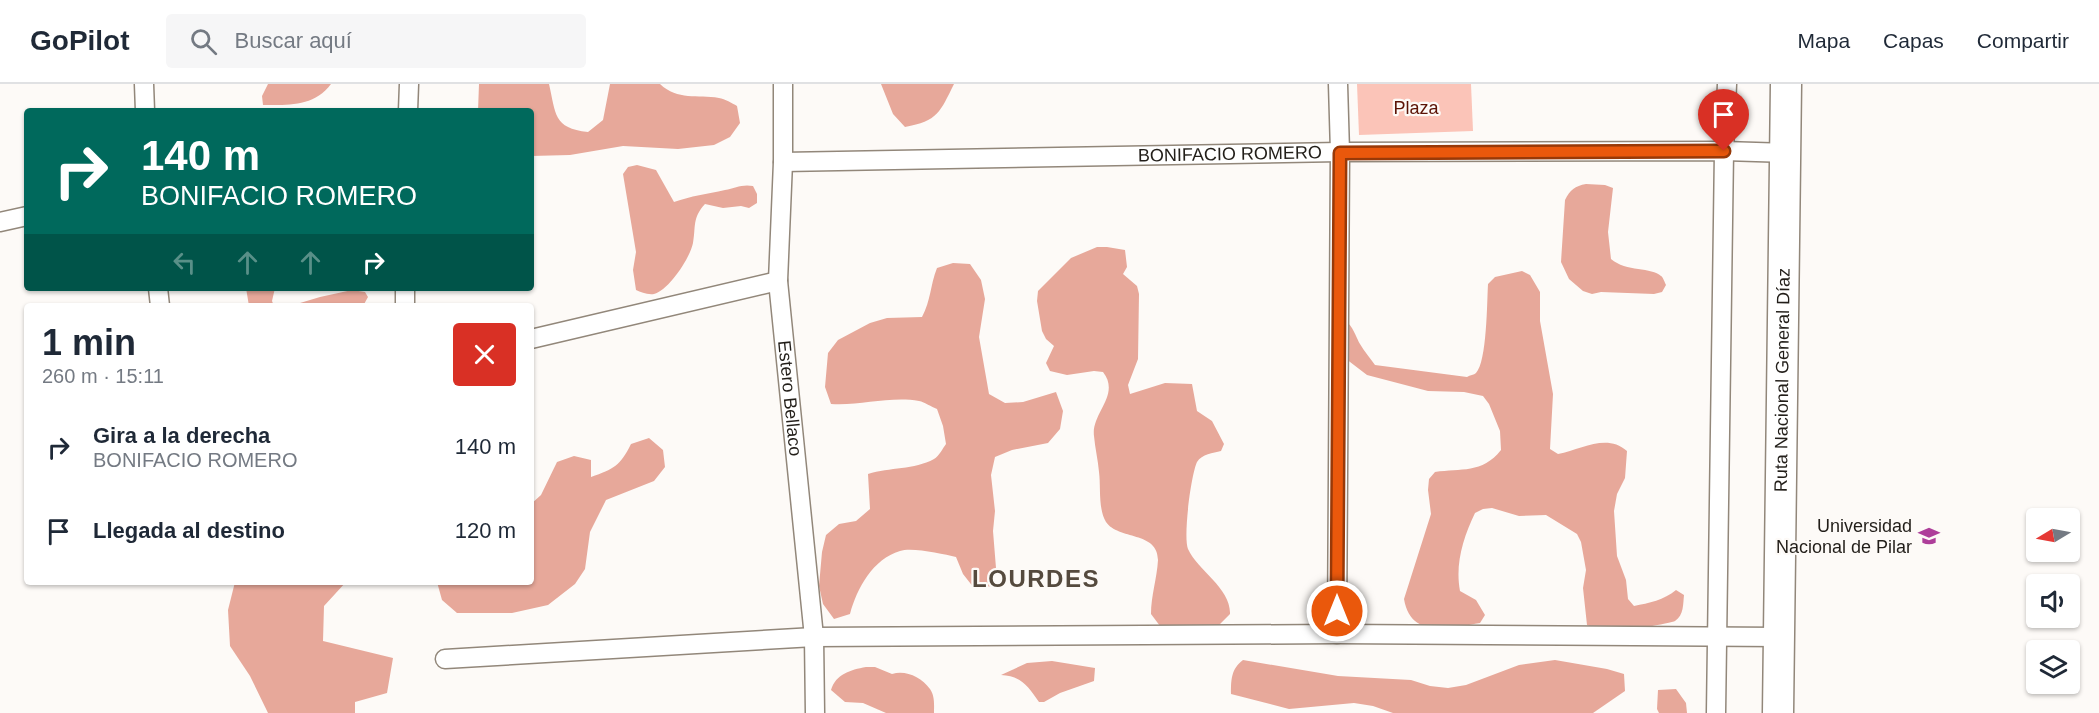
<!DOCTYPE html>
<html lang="es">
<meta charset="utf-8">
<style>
body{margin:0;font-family:Arial,sans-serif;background:#f6f6f7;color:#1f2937;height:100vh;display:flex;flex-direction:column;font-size:22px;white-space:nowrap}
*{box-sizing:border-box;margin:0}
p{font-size:20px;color:#747a83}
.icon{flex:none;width:33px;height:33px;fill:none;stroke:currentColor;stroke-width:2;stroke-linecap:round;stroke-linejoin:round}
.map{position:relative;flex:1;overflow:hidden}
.side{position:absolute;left:24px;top:219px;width:510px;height:282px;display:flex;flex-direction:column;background:#fff;border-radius:6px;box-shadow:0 2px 4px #0004}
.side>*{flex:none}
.top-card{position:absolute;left:24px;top:24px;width:510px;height:183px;border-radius:6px;box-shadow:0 2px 4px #0004;background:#00695c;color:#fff;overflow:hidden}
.needle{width:39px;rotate:260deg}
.controls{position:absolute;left:2026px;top:424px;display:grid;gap:12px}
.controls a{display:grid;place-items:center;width:54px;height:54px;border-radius:6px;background:#fff;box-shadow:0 2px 4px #0004;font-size:30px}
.pin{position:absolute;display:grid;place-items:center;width:51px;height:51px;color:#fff;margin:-62px -26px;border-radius:50% 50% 50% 0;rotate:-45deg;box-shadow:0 0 6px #0007}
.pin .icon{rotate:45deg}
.me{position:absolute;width:66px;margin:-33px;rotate:0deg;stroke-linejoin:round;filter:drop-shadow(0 0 4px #0008)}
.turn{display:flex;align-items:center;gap:21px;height:126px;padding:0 18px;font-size:27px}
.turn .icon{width:78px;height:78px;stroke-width:2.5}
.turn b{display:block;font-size:42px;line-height:51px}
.lanes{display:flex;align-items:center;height:57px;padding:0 18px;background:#0003;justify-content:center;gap:30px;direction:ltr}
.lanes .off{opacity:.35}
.round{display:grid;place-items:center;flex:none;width:63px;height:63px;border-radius:6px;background:#f6f6f7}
.summary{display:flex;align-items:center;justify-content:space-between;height:102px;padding:0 18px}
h1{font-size:36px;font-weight:700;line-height:45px}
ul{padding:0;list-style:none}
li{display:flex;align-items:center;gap:18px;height:84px;padding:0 18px}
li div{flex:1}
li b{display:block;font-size:22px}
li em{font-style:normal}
header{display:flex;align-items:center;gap:36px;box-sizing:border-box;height:84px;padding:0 30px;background:#fff;border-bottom:2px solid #e0e1e3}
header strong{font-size:28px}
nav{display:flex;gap:33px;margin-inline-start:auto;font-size:21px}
.search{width:420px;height:54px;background:#f6f6f7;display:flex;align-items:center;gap:15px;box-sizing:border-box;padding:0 21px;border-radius:6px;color:#747a83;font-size:22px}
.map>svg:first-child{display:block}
.green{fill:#fbc4b8}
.forest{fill:#e7a89a}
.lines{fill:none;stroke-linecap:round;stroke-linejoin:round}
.minor-casing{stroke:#92877a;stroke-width:21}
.trunk-casing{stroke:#92877a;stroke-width:33}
.minor{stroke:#fff;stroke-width:18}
.trunk{stroke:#fff;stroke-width:30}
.route-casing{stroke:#983908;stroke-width:15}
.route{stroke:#ea580c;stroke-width:10}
.labels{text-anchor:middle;stroke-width:4.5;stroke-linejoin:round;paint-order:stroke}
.park-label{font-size:18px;fill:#5c1306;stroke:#fdfaf7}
.street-label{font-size:18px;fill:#221e19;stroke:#fdfaf7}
.poi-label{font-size:18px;fill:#221e19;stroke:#fdfaf7;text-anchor:end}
.district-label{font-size:24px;font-weight:bold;letter-spacing:1.5px;fill:#554a3e;stroke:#fdfaf7}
</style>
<header>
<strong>GoPilot</strong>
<div class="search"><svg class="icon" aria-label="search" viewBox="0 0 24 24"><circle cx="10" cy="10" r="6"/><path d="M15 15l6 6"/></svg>Buscar aquí</div>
<nav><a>Mapa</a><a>Capas</a><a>Compartir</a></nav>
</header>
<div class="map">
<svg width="2099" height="629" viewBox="0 0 2099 629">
<rect width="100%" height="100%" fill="#fdfaf7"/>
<path class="green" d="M1357,0H1471L1473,47L1359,51Z"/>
<path class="forest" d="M268,0H331C314,23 288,21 263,21L262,12Z
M479,0H549C556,30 553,44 588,48L603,36L610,0H660C678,17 697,10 719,14C725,15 732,19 737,22L740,39L730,53L714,61L678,65L623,62L570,71L531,72V27H478Z
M881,0H954C940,28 938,37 905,43L893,30Z
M637,81L656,86L674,118C691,112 707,110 725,106C735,104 742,100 753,102L757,110V119L749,124L741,122L723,124L705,120C692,134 696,143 693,159C690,174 669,206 654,210C647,211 641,208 636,206L633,186L636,168L623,90L628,83Z
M1586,100L1605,101L1613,104L1608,148L1611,175C1626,188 1652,183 1661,192C1663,193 1665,199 1666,201L1662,208L1654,210L1601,208L1592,210L1583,207L1569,195L1561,178L1565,116C1570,106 1575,102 1586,100Z
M1097,163H1107L1125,166L1127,183L1123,190L1137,202L1139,210L1138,275L1128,301L1130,310L1165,299L1192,300L1197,327L1212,337L1224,360L1221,367C1213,369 1202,370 1197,378C1191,391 1183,453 1188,465C1198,487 1231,504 1230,530L1217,543L1163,546L1151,530C1151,512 1157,494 1158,476C1158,447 1118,456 1106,438C1098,425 1101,403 1099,388C1098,376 1095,364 1094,352C1091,329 1121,311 1103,288L1094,287L1067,291L1050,287L1046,279L1054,262L1046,255L1042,247L1037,217L1038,207L1071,174Z
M953,179L970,180L981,196L985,215L979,253L989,310L1005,319L1023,318L1056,308L1063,327L1060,345L1048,359L1012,366L995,373L991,391L995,427L993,447L996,484L993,502L974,504L963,490L956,473C943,470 912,463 900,467C873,475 857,504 850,530L834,535L823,520L819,502L822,468L826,451L839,440L856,437L870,425L868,390C890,383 914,386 934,375C939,372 943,364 946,360L943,342L937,325C931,323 925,318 919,317C890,312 860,322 831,320L825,303L828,269L838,256L870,239L887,234L922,233C931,216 930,202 937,184Z
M1522,187L1530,191L1540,208V237L1553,310L1550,365L1558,370C1582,365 1607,349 1627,367L1625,394L1617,410L1614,427L1617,472L1626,496L1628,515L1634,522C1649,519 1664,516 1676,506L1684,511C1683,520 1684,531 1675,537C1672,539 1620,548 1614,548C1605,548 1595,544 1587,541L1583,504L1586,486L1581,458L1577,450L1546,431L1519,432L1492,424L1483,425L1475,429C1463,454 1455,480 1460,507L1476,516L1485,531L1480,539C1451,544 1411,556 1404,515L1431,430L1428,406L1429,395L1435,388C1461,384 1482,390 1501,366L1500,347L1489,320L1483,312L1464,308L1428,307L1367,291L1337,268L1331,261L1329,242C1350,229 1352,245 1360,260C1364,267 1370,274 1375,281L1467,293C1470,291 1474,291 1476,289C1487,278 1487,217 1488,200L1495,193Z
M246,204H275L272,217L274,222H249Z
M352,206L365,208L368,213L363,222H290L320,213Z
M649,354L663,366L665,383L654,397L606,416L590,448L585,485L575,500L548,521L512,529H457L442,516L437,498H531V420L541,411L557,378L574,372L591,376V393C614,385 620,382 631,360Z
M235,498H346L324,522L323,557L393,574L387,609L355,618V629H268L250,592L230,562L228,526Z
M1243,576L1338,592L1411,596L1430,602L1448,604L1466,601L1519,581L1555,576L1607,585L1624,590L1625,607L1593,629H1393L1373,622L1354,619L1289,625L1231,610C1231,596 1231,585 1243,576Z
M1052,577L1095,584L1094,597L1060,609L1044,618H1039C1028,602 1021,592 1001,591L1027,579Z
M866,583H875L892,590C906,586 921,593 930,605C935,612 934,621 934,629H886L863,619L845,618L831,606C836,590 850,586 866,583Z
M1676,605L1686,619L1687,629H1659L1657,625L1658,606Z"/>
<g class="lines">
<defs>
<g id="minor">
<path d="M144,0L145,27"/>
<path id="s1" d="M783,0V78L778,197L814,553L815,629"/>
<path d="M408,27L409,0"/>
<path id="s2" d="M783,78L1340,68L1724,67L1784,69"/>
<path d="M0,138L27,132"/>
<path d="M158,204L160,222"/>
<path d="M405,222V204"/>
<path d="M531,255L778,197"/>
<path d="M1337,550L1340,68L1338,0"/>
<path d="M445,575L814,553L1337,550L1780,553"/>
<path d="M1716,629L1724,67L1727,0"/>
</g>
<g id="trunk">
<path id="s3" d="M1778,629L1786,0"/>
</g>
</defs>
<use href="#minor" class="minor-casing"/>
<use href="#trunk" class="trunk-casing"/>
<use href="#minor" class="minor"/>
<use href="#trunk" class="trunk"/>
</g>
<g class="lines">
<defs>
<path id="route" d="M1337,527L1340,69L1724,67"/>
</defs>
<use href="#route" class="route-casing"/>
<use href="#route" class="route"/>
</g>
<defs>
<symbol id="university-bare" viewBox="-9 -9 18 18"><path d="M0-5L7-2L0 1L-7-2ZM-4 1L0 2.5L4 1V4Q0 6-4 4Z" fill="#ae3e9a" stroke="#fdfaf7" stroke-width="2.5" paint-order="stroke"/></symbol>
</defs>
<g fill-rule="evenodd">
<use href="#university-bare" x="1914" y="437" width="30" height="30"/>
</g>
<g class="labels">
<g class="park-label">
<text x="1416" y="30">Plaza</text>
</g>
<g class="street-label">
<text dy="6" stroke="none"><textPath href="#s2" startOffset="447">BONIFACIO ROMERO</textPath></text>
<text dy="6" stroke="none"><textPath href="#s3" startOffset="333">Ruta Nacional General Díaz</textPath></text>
<text dy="6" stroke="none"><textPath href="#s1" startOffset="315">Estero Bellaco</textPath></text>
</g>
<g class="poi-label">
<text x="1912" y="448">Universidad<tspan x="1912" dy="21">Nacional de Pilar</tspan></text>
</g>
<g class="district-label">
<text x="1036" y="503">LOURDES</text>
</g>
</g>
</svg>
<div class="controls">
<a><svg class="needle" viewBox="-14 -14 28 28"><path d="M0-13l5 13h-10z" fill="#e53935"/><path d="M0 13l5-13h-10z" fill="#747a83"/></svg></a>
<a><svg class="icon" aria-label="sound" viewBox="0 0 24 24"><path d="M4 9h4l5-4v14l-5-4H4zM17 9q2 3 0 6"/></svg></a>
<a><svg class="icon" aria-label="layers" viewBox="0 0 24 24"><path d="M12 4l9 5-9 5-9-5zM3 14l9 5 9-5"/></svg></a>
</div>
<div class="pin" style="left:1724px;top:67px;background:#d93025"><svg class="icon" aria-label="arrive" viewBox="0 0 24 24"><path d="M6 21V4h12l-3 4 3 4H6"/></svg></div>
<svg class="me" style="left:1337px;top:527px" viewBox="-20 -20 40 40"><circle r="17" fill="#ea580c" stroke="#fff" stroke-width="3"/><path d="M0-11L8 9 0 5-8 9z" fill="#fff"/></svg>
<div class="top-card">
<div class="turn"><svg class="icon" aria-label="right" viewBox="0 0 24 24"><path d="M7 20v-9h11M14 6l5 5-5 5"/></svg><div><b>140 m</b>BONIFACIO ROMERO</div></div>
<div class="lanes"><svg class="icon off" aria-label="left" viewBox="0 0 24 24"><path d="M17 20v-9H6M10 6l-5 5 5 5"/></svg><svg class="icon off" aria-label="ahead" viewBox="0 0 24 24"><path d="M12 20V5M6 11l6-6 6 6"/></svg><svg class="icon off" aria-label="ahead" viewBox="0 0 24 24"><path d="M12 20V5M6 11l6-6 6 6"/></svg><svg class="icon" aria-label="right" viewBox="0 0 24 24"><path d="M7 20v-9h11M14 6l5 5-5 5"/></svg></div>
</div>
<section class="side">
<div class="summary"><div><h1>1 min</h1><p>260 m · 15:11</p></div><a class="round" style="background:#d93025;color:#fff"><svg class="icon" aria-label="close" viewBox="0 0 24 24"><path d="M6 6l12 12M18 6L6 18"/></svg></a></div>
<ul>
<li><svg class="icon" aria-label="right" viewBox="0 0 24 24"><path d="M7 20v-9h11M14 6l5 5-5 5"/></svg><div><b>Gira a la derecha</b><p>BONIFACIO ROMERO</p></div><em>140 m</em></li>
<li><svg class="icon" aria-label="arrive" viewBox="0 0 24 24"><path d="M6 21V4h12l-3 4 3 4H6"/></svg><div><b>Llegada al destino</b></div><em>120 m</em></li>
</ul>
</section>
</div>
